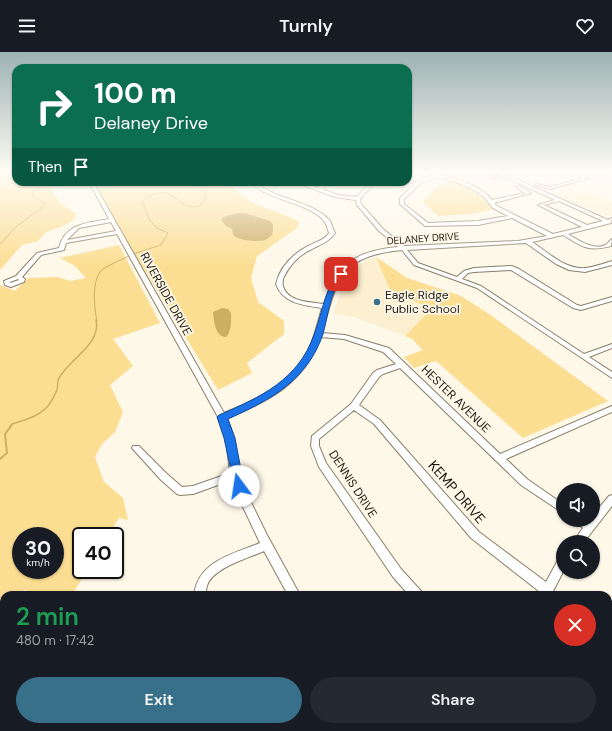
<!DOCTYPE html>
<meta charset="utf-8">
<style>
body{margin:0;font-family:"DM Sans",sans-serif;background:#242831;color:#f1f3f6;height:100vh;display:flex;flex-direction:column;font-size:15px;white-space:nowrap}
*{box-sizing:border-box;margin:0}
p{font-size:13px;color:#9ea1a6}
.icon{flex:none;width:22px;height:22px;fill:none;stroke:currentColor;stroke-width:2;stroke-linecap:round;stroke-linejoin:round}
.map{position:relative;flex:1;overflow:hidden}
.side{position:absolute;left:0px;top:539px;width:612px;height:140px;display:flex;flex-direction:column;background:#171b24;border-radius:12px 12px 0 0;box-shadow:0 1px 3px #0004}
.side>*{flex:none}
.hud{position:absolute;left:12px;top:12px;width:400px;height:122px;border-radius:12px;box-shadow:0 1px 3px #0004;background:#0b6e4f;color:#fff;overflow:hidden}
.fabs{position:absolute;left:556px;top:431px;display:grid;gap:8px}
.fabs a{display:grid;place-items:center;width:44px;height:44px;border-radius:50%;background:#171b24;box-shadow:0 1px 3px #0004;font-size:20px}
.speed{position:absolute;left:12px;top:475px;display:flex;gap:8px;font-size:20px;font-weight:700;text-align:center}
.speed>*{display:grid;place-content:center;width:52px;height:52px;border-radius:50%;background:#171b24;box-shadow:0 1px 3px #0004;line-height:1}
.speed small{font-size:10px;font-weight:400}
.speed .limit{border:2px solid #111;border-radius:6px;background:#fff;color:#111}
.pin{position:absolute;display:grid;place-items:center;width:34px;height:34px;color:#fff;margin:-17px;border-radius:8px;box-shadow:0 2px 6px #0006}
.me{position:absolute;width:44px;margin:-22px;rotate:346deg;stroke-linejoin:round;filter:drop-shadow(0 0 3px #0008)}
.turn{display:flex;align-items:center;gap:14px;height:84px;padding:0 16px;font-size:18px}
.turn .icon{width:52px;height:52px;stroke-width:2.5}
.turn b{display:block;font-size:28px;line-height:34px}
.then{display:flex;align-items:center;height:38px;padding:0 16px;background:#0003;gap:8px;font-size:15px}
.round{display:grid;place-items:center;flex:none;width:42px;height:42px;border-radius:21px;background:#242831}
.overview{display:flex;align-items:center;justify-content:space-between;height:68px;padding:0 16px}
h1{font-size:24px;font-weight:600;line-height:30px;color:#1e9e55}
.cta{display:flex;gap:8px;margin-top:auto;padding:8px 16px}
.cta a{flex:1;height:46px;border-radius:24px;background:#386f89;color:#fff;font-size:16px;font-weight:600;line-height:46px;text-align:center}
.cta a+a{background:#242831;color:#f1f3f6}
header{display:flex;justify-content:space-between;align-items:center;height:52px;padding:0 16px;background:#171b24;font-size:18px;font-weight:600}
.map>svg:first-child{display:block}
.built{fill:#fdf0d0}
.green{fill:#fcde92;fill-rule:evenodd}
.water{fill:#cdaf62}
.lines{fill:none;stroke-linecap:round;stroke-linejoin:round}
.stream-far2{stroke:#cdaf62;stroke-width:1}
.stream-far1{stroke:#cdaf62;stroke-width:1.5}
.stream{stroke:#cdaf62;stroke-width:2}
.minor-casing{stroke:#887f68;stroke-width:2}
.minor{fill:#fff;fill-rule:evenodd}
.route{fill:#1a73e8;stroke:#114b97}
.poi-dot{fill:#386f89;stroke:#fef8e9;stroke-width:1.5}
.labels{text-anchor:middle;stroke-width:3.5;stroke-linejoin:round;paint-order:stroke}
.far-street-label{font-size:10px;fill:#1c180f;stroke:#fef8e9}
.street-label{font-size:12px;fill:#1c180f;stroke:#fef8e9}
.poi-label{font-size:12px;fill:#1c180f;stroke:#fef8e9;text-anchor:start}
.near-street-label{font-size:14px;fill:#1c180f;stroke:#fef8e9}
</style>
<header><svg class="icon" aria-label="menu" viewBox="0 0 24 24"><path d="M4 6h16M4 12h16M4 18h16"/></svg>Turnly<svg class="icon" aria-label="heart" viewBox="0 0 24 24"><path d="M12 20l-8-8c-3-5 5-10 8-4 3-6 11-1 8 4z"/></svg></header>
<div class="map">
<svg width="612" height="679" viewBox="0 0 612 679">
<rect width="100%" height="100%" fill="#fef8e9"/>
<path class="built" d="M583,138L612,150V163L605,165L558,145Z
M376,205L391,238L431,257L405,284L354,265L333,262L346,226L359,212Z"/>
<path class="green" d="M0,120H16V130H51C51,146 63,154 76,161L74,168L63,174L46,180L38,189L22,193L0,218Z
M453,129L474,140L494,157L471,162L438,164L423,150L438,134Z
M101,130H233C234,151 283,159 299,170L297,176L257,204L251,226L258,250L284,269V282L247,311L252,321L218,338L92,132Z
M119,193L160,271L113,287L133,314L110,333L123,360L115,380L102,392L95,405L104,430L123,446L128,468L119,466L108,484H81V518H87L72,543H43L24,538L22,543H4V675H71L66,679H0V233L15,239L28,226L57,225L70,229L86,226L75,214L60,206ZM21,484H55V518H21Z
M376,205L407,226L461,244L489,262L608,349L523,386L436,309L414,316L404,305L423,298L412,287L405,284L431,257L390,238Z"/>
<path class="water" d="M237,161H244L270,169L273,172V179L272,182L273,183C270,184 268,187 265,188C256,190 240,189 233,183L232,177L226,174L221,168L223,165Z
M222,256L228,257L231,261C231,269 232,279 226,285C215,285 214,269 213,260Z"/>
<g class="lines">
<path class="stream-far2" d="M0,192L16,175L46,152L33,144V139L39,136L42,132L39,130
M133,202L161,193L168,181L157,176L150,169L142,149C174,125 175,161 200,154L205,148L206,139L198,133L200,130
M97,269C94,256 91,226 103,217C111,212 121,208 129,204"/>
<path class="stream-far1" d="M10,375L12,372C25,368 38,365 48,354C51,350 55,343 57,338C58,334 57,329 59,326C69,307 102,292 96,268"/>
<path class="stream" d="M0,407L7,401L5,382L11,374"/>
<defs>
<path id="minor" d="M424,120L438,122L449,120L442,123C460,128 480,133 492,148L525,141L516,135L520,134L531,141L494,151L497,154L553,182L582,175L538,153L555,148L494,120H500L608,168L612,166L611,171L568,182C578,188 595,200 607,192C609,190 610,188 612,187L611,194C587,200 583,195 563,183L532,190C548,200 565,218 585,216C594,215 603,212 612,209V213L585,220L569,218L556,212L526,191L407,198L418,211L457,225L464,219L474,216L512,214L519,217L577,253L581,254L612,245V249L581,258L573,256L511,218L474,220L468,221L462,227L481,234L584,302L612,292V296L589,305L612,320V326L477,236L414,213L402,198C339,204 337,228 322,281L345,283L389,296L500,402L612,354V360L506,407L527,427L563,452V461L521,433L400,316L383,322L379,325L359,353L380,368L479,480L546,530L559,506L563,505V520L551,543H540V540L471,486L374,372L354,358L319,387V394L326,411L401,517L421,539L423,543H409L393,525L319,415L311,394L312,384L351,352L373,321L377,318L396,312L383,300L344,287L320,285C305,331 269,349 227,366L234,387L240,423L245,438L267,483L300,543H288L264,499C249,506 212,516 207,534C206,536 206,540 206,543H194C198,509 233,502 260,491L235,438L232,428L193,442L180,443L177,442L161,428L132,396L133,394H139L167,422L182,435L193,434L230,421L226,387L218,365L117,182L66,191L64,198L41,203L22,225L25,227L24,230L11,235L5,233L4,229L16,224L37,201L59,196C65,171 88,171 109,167L89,130H93L224,361C254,349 287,334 305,305C314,290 317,272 322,256C304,253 283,252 276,232C280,215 293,202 308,194C316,190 324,188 329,181C328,178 327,175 326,172C315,151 269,150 250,130H255C276,148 314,149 330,169C332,173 333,177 335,181C329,190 321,192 312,197C301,202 291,211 285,223C283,226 282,230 283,234C287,250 310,250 324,252C337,211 356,199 398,195L379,179L357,153L356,148L335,145L294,130H300L318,136L325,130H330L322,137L338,143L357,145L371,130H375L360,147L361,152L383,177L404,194L518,189L547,184L512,166L478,173L425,174L400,152V146L417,129L433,123ZM438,125L456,130L472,137L484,145L493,156L508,164L478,169L428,171L404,152V147L421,131ZM559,149L603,169L587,173L544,153ZM111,170L116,179L67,188L79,176ZM18,227L19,228L10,231V230Z
M483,120H489L502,127L498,128Z
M575,120H580L589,126L550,137L535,133L537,132L550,135L583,126Z
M612,443V454L584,490H573L583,476L575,471L574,468H593V463L609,444Z
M151,675H166L164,679H149Z
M295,675H309L307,679H293Z
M383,675H398L400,679H385Z
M480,675H495L493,679H478Z"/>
</defs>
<use href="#minor" class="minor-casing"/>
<use href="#minor" class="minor"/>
</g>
<linearGradient id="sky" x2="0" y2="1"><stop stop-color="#9db2b2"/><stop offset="0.56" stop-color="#fffcf5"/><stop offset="1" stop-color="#fffcf5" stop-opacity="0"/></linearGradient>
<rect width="612" height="215" fill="url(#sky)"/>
<path class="route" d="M339,220L345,222C342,227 338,232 335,237C329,251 327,267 323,282C307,329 270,348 228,367L235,386L244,434L243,437L239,438L235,437L224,386L217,365L219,363C261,345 298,328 314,283C320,268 322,253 328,239C331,232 335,226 339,220Z"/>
<circle class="poi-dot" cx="377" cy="250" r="4"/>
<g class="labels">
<g class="far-street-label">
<text transform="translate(423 186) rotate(-4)" y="4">DELANEY DRIVE</text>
</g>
<g class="street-label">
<text transform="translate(166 242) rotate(61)" y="4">RIVERSIDE DRIVE</text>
<text transform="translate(456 347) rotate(44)" y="4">HESTER AVENUE</text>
<text transform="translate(353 432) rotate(57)" y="4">DENNIS DRIVE</text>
</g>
<g class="poi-label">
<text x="385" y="247">Eagle Ridge<tspan x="385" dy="14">Public School</tspan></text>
</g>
<g class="near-street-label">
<text transform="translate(457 440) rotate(49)" y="5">KEMP DRIVE</text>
</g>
</g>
</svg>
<div class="fabs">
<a><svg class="icon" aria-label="sound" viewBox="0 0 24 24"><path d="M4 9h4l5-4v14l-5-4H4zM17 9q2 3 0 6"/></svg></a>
<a><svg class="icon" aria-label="search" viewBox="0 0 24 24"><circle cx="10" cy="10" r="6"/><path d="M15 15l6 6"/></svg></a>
</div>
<div class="speed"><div>30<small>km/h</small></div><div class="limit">40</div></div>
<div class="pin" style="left:341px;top:222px;background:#d93025"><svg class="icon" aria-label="arrive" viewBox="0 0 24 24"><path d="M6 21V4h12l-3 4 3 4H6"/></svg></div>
<svg class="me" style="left:239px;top:434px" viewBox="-20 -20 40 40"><circle r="19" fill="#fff"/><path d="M0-13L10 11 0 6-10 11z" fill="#1a73e8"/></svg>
<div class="hud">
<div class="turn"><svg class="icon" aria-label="right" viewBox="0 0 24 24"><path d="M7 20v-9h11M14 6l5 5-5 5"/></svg><div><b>100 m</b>Delaney Drive</div></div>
<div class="then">Then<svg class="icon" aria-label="arrive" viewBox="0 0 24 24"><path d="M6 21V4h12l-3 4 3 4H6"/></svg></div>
</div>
<section class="side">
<div class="overview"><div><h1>2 min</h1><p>480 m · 17:42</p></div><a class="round" style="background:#d93025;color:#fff"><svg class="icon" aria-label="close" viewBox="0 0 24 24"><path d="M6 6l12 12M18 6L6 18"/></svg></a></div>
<div class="cta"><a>Exit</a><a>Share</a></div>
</section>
</div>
